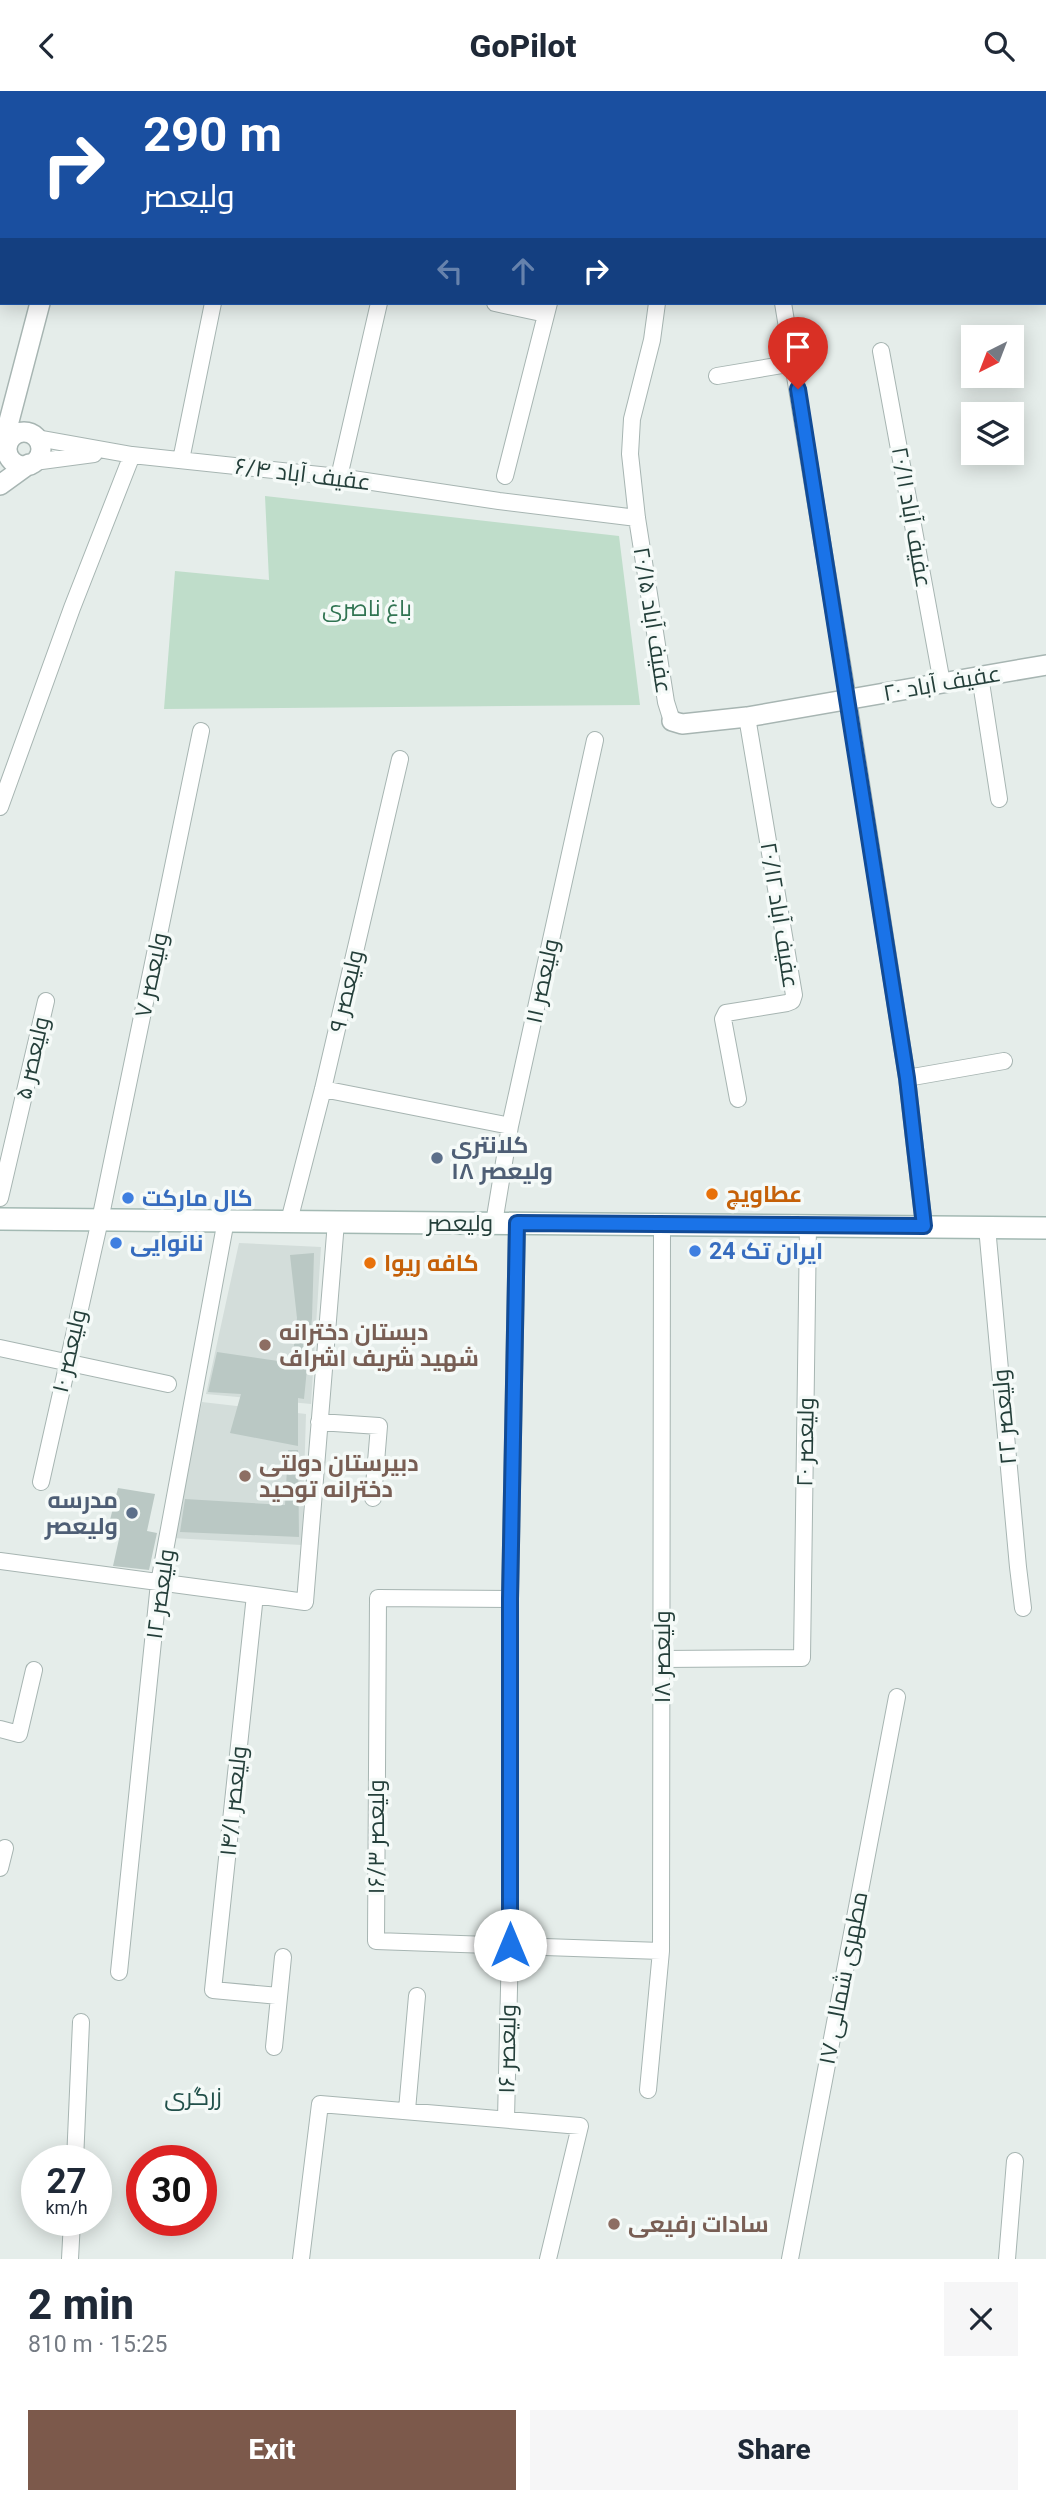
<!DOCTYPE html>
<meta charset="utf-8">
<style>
body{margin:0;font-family:Roboto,Cairo,sans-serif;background:#f6f6f7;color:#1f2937;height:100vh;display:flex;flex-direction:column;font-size:26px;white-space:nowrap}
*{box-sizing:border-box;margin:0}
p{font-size:23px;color:#747a83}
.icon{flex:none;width:38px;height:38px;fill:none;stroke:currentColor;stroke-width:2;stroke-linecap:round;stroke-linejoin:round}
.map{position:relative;height:2168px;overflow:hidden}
.side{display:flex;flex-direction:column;background:#fff;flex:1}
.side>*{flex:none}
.guide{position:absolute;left:0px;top:0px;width:1046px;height:214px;box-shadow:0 4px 18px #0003;background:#1a4fa0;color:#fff;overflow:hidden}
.needle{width:46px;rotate:222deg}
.controls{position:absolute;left:961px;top:234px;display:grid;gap:14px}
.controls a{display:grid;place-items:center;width:63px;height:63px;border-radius:0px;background:#fff;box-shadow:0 4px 18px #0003;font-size:35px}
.speed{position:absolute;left:21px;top:2054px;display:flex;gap:14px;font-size:35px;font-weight:700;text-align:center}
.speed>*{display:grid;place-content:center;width:91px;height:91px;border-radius:50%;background:#fff;box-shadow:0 4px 18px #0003;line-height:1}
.speed small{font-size:18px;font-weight:400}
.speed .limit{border:10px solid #d22;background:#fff;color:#111}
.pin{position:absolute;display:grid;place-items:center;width:60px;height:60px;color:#fff;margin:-72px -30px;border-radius:50% 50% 50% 0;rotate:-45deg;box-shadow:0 0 7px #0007}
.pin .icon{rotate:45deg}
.me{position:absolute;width:77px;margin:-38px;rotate:0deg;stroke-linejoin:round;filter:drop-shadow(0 0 5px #0008)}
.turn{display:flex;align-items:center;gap:24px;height:147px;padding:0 28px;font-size:32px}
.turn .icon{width:91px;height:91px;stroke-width:2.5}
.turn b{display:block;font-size:49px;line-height:60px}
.lanes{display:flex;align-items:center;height:66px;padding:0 28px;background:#0003;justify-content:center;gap:35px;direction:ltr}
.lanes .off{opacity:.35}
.round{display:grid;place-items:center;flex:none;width:74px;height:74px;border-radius:0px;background:#f6f6f7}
.overview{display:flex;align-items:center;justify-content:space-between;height:119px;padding:0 28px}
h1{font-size:42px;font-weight:800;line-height:52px}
.primary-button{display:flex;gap:14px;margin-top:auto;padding:14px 28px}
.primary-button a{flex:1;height:80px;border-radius:0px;background:#7c594b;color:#fff;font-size:28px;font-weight:800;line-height:80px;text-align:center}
.primary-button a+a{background:#f6f6f7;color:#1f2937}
header{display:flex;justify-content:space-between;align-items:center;height:91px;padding:0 28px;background:#fff;font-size:32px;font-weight:800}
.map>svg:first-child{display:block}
.built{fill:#d3ddda}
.green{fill:#bfddca}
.building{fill:#bac8c4}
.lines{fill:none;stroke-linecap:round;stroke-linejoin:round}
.minor-casing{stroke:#a7b5b2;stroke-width:18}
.tertiary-casing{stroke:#a7b5b2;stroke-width:22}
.secondary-casing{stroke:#a3b9b3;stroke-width:24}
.minor{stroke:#fff;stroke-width:16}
.tertiary{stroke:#fff;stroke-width:19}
.secondary{stroke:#fff;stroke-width:21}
.route-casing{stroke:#114b97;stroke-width:18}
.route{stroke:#1a73e8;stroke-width:12}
.service-dot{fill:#5c6f8a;stroke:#f5faf8;stroke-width:2.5}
.food-dot{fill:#e8710a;stroke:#f5faf8;stroke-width:2.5}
.shop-dot{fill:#3f7fe0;stroke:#f5faf8;stroke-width:2.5}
.education-dot{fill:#8d6e63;stroke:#f5faf8;stroke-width:2.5}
.labels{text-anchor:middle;stroke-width:7;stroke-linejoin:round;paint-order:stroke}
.street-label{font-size:23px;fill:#243f3a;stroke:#f5faf8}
.park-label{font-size:23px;fill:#307452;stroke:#f5faf8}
.service-label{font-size:23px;font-weight:bold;fill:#4e5e75;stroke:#f5faf8;text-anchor:start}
.food-label{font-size:23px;font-weight:bold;fill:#c56008;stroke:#f5faf8;text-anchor:start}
.shop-label{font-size:23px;font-weight:bold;fill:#366cbe;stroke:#f5faf8;text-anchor:start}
.education-label{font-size:23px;font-weight:bold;fill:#785e54;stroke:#f5faf8;text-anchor:start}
.neighbourhood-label{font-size:24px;fill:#21504a;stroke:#f5faf8}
</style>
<header><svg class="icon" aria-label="back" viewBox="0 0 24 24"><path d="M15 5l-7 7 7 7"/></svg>GoPilot<svg class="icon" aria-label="search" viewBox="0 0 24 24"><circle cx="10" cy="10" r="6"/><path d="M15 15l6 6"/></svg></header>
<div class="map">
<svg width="1046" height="2168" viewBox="0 0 1046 2168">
<rect width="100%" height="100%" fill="#e5edea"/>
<path class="built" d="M239,1152L321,1156L311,1313L206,1303Z
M202,1311L306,1323L302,1454L172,1447Z"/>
<path class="green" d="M419,0H670L425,2Z
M265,405L619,445L640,614L164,618L175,480L269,489Z"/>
<path class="building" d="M314,1162L312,1227L304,1308L298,1307V1355L230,1342L241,1303L208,1301L217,1261L292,1272L297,1227L290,1164Z
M288,1359H298L299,1446L180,1441L185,1408L285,1414Z
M118,1397L155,1403L147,1440L157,1442L149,1479L113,1475L119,1448L106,1445Z"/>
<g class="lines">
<defs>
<path id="minor" d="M1009,0V2
M263,2V0
M682,2V0
M819,2V0
M1045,29L1046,28
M495,212L546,223
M657,212L652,249L632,328L630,363L637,427L666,611L672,630
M783,212L848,608L907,987L924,1135
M881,260L942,592
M717,285L794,272
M37,347L132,364L339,386L499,410L637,427
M181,369L213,212
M34,371L94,363
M505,385L549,212
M339,386L379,212
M980,585L999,708
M0,716L72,517L132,364
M907,987L1004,970
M323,998L510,1035
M738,1008L723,928L726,922L787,912L792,910L794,904L747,626
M0,1107L46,910
M289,1130L323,998L400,668
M494,1132L510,1035L595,649
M987,1136L1018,1476L1023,1517
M0,1257L168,1293
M319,1331L379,1335L373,1407
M41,1391L100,1129L201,640
M0,1470L255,1504
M510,1508L378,1507L376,1850L661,1860
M662,1568L802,1567L808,1134
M0,1638L19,1643L34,1579
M0,1777L5,1757
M119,1881L159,1492L226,1129
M279,1905L213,1899L255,1504L305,1511L336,1131
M274,1956L283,1866
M648,1999L661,1860L662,1133
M407,2019L417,1905
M506,2028L510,1854V1508L517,1132
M75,2070L81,1931
M70,2168L72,2130
M301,2168L320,2013L580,2035L548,2168
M790,2168L897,1606
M1007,2168L1015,2070"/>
<path id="tertiary" d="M92,2V0
M7 358a17 17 0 1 1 34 0a17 17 0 1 1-34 0Z
M8,352V334L40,212
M0,394L29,373
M672,630L682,633L747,626L1046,574"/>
<path id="secondary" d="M0,1128L1046,1137"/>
</defs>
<use href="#minor" class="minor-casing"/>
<use href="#tertiary" class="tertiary-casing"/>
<use href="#secondary" class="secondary-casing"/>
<use href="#minor" class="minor"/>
<use href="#tertiary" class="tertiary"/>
<use href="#secondary" class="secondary"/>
</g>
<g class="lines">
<defs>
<path id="route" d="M510,1854V1508L517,1132L924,1135L907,987L798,298"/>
</defs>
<use href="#route" class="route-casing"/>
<use href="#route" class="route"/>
</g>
<g class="service-dot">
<circle cx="437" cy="1067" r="7"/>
<circle cx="132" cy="1422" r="7"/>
</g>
<g class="food-dot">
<circle cx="712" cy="1103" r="7"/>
<circle cx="370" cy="1172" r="7"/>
</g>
<g class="shop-dot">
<circle cx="128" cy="1107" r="7"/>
<circle cx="116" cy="1152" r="7"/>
<circle cx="695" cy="1160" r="7"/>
</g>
<g class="education-dot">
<circle cx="265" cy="1254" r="7"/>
<circle cx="245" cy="1385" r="7"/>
<circle cx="614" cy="2133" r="7"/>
</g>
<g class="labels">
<g class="street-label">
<text transform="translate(303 383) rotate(7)" y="8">عفیف آباد ۶/۴</text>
<text transform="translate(912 426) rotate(80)" y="8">عفیف آباد ۲۰/۱۱</text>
<text transform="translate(653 529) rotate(81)" y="8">عفیف آباد ۲۰/۱۵</text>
<text transform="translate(942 592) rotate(-10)" y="8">عفیف آباد ۲۰</text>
<text transform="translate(780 824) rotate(81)" y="8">عفیف آباد ۲۰/۱۲</text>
<text transform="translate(151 884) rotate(-78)" y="8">۷ ولیعصر</text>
<text transform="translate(542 890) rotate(-78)" y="8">۱۱ ولیعصر</text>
<text transform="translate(346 900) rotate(-77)" y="8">۹ ولیعصر</text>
<text transform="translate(32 967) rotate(-77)" y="8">۵ ولیعصر</text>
<text x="460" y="1140">ولیعصر</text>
<text transform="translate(69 1260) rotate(-77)" y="8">۱۰ ولیعصر</text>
<text transform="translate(1004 1326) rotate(-95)" y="8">۲۲ ولیعصر</text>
<text transform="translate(805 1351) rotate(-89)" y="8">۲۰ ولیعصر</text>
<text transform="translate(160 1503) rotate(-82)" y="8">۱۲ ولیعصر</text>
<text transform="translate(662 1566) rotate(-90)" y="8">۱۸ ولیعصر</text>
<text transform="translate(233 1710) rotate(-84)" y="8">۱۴/۱ ولیعصر</text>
<text transform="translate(376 1746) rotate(-90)" y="8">۱۶/۳ ولیعصر</text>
<text transform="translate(843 1887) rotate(-79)" y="8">۱۷ مطهری شمالی</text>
<text transform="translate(507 1958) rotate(-89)" y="8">۱۶ ولیعصر</text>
</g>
<g class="park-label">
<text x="367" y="525">باغ ناصری</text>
</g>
<g class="service-label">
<text x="451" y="1062">کلانتری<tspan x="451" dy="26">۱۸ ولیعصر</tspan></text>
<text x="118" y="1417" text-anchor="end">مدرسه<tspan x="118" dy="26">ولیعصر</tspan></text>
</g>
<g class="food-label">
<text x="726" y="1111">عطاویچ</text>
<text x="384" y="1180">کافه ریوا</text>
</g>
<g class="shop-label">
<text x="142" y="1115">کال مارکت</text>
<text x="130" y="1160">نانوایی</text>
<text x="709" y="1168">ایران تک 24</text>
</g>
<g class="education-label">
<text x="279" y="1249">دبستان دخترانه<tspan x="279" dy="26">شهید شریف اشراف</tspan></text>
<text x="259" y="1380">دبیرستان دولتی<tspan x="259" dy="26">دخترانه توحید</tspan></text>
<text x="628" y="2141">سادات رفیعی</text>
</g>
<g class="neighbourhood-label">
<text x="193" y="2014">زرگری</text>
</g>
</g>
</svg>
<div class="controls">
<a><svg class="needle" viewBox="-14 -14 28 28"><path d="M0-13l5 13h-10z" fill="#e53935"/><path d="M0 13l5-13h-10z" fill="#747a83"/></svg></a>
<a><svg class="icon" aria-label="layers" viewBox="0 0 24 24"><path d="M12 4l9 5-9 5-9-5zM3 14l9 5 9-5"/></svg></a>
</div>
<div class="speed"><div>27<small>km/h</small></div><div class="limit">30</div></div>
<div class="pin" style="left:798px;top:298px;background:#d93025"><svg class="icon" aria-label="arrive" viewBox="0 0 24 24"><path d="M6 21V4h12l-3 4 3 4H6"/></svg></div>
<svg class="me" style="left:510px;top:1854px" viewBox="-20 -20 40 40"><circle r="19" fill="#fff"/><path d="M0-13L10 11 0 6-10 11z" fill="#1a73e8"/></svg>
<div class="guide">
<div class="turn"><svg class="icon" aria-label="right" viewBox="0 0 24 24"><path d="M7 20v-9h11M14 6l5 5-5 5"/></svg><div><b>290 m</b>ولیعصر</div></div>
<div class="lanes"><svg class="icon off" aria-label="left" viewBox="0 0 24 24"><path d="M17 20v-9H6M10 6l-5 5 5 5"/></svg><svg class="icon off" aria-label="ahead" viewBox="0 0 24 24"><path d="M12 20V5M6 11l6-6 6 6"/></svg><svg class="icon" aria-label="right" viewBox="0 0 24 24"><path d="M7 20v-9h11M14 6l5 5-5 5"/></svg></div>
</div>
</div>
<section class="side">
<div class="overview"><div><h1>2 min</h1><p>810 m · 15:25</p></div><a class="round"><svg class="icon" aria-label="close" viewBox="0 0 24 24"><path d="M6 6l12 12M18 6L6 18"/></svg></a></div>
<div class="primary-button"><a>Exit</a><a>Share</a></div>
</section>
